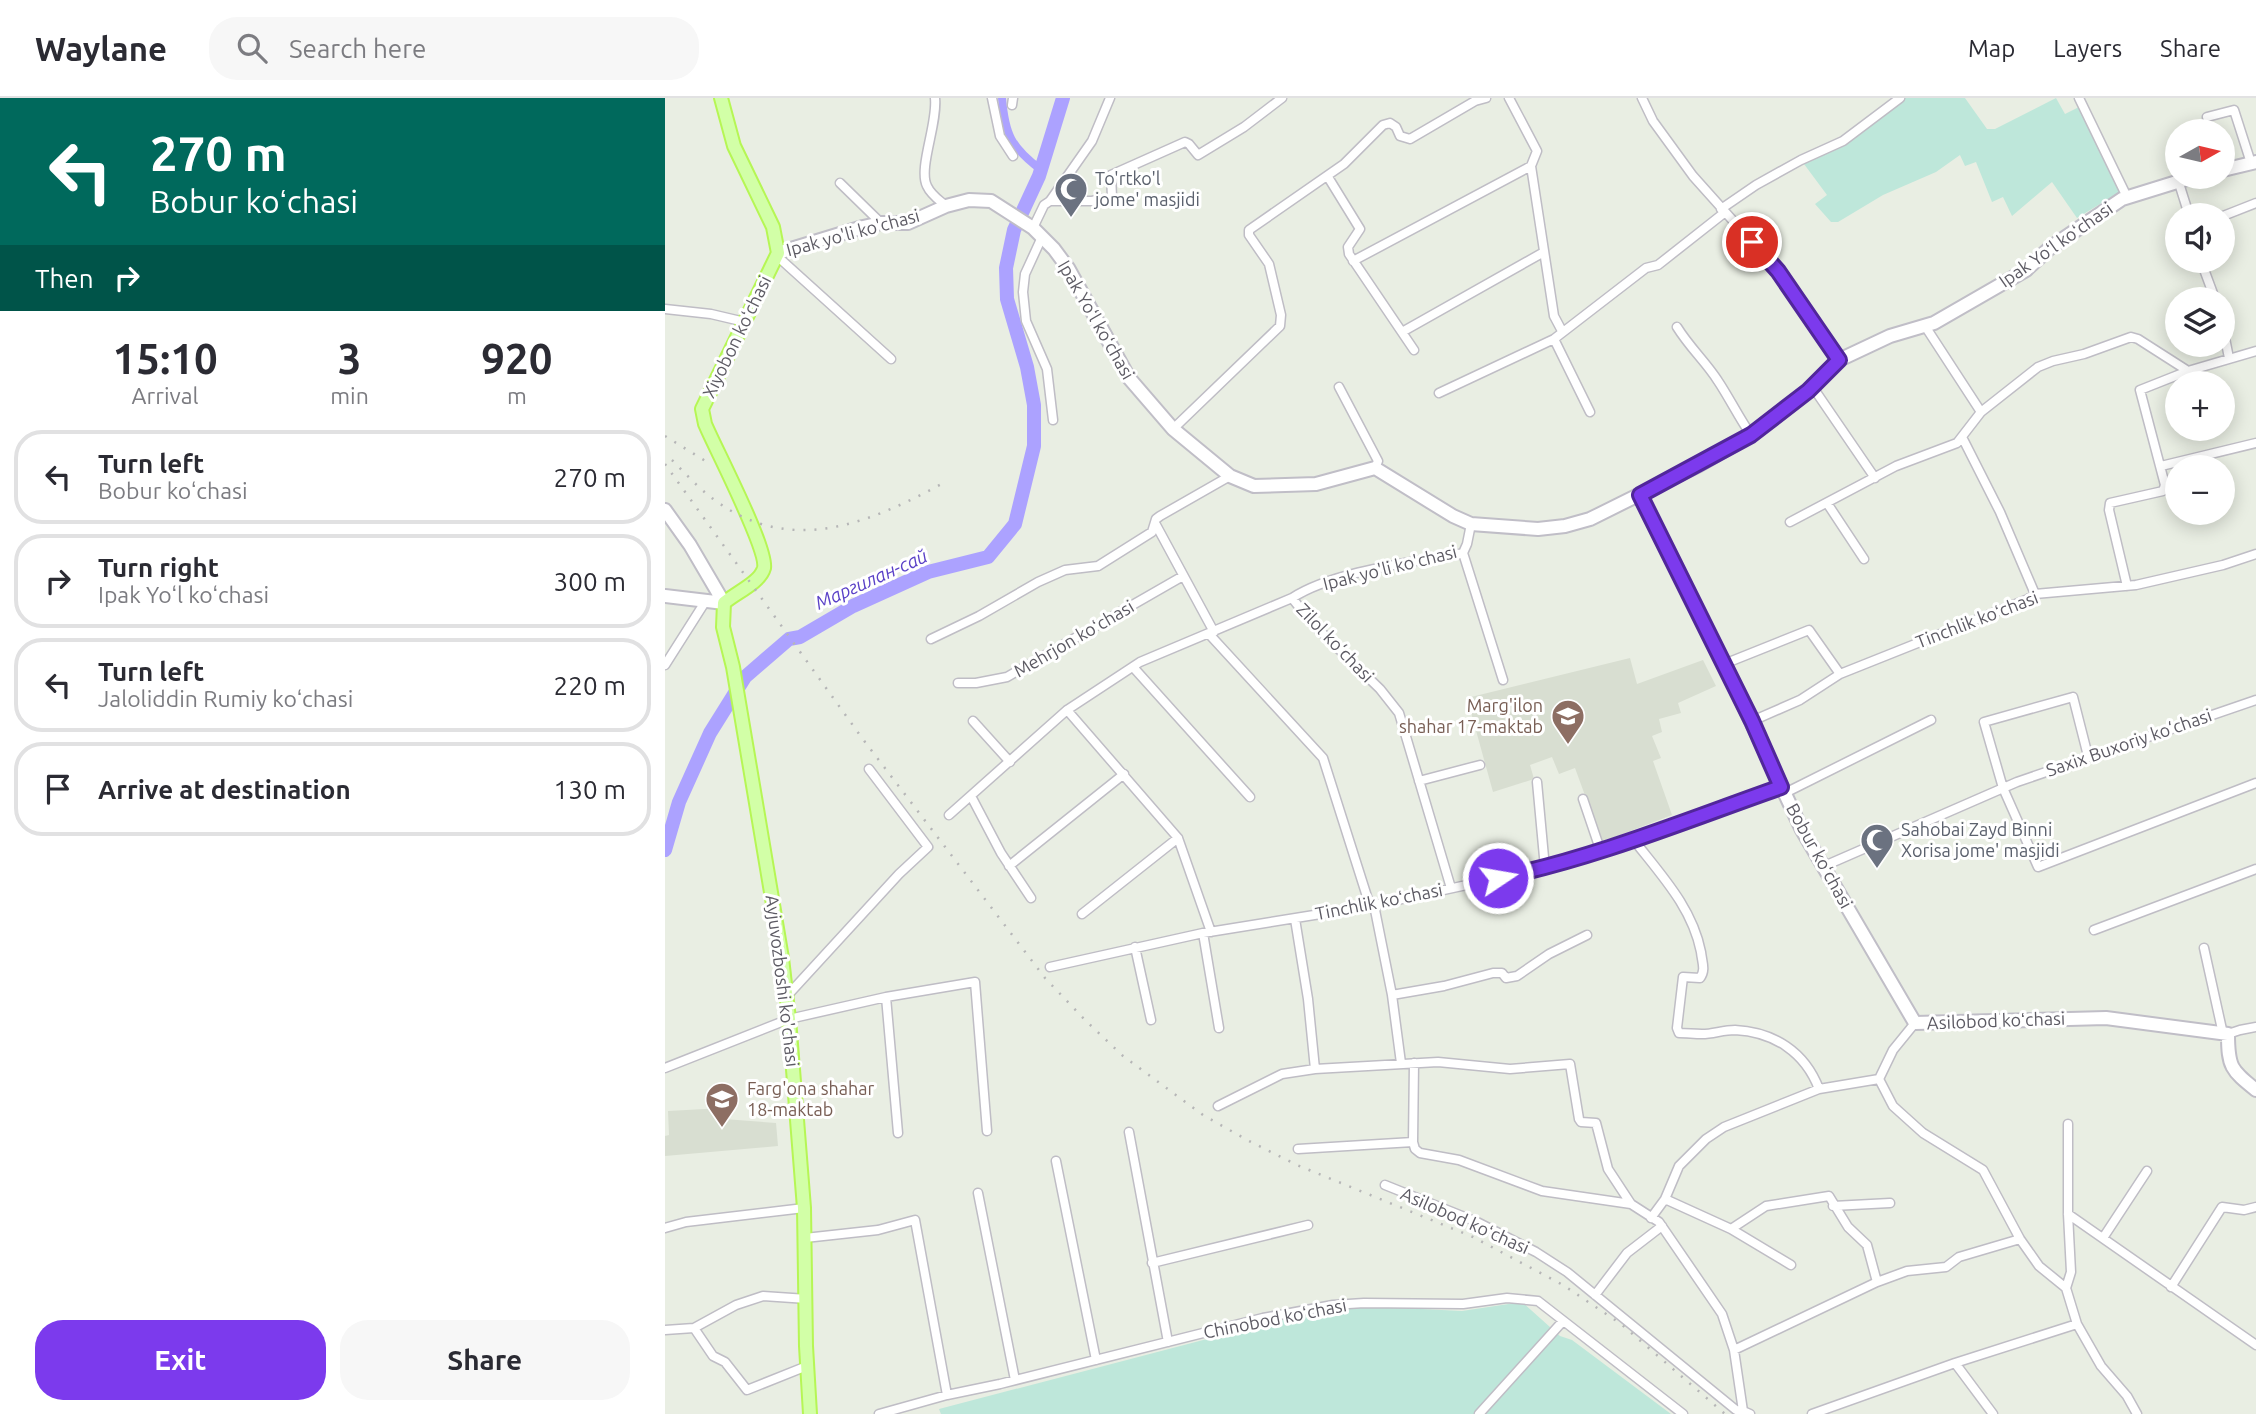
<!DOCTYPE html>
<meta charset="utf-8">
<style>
body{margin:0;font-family:Ubuntu,sans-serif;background:#f7f7f7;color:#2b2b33;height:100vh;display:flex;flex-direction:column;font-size:26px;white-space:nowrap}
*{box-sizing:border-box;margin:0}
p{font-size:23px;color:#7c7c81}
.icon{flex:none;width:38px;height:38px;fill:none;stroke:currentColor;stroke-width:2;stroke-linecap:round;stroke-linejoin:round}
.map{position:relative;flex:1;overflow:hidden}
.sheet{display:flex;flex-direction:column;background:#fff;width:665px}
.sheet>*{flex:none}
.hud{background:#00695c;color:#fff;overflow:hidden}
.needle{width:46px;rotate:82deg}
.tools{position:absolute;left:1500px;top:21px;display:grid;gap:14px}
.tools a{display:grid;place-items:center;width:70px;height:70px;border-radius:50%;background:#fff;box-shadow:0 4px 18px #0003;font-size:35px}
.pin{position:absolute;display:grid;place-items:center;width:60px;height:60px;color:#fff;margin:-30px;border:4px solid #fff;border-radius:50%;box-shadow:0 2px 7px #0007}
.me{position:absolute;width:77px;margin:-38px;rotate:78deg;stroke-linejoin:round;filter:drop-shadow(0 0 5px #0008)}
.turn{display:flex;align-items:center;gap:24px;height:147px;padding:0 35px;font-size:32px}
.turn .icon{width:91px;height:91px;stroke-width:2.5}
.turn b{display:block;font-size:49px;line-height:60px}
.then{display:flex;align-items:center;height:66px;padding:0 35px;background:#0003;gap:14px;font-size:26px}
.eta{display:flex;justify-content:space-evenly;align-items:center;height:119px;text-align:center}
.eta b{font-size:42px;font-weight:700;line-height:49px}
.primary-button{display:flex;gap:14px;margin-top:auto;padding:14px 35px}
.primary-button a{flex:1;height:80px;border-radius:28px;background:#7c3aed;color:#fff;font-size:28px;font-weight:700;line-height:80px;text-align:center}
.primary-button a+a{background:#f7f7f7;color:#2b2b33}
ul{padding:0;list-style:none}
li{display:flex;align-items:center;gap:21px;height:94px;margin:0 14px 10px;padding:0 21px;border:4px solid #e1e1e2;border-radius:28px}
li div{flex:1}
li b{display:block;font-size:26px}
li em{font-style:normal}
header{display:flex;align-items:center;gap:42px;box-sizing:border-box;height:98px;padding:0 35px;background:#fff;border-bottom:2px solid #e1e1e2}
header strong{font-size:33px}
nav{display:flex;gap:38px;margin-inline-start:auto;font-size:24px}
.search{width:490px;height:63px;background:#f7f7f7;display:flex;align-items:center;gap:18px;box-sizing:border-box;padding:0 24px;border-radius:28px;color:#7c7c81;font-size:26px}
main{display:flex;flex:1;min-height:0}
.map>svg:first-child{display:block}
.education{fill:#d8ded1}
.green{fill:#bee7da}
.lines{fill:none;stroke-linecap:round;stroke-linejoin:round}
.canal{stroke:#aca2ff;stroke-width:8}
.river{stroke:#aca2ff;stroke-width:14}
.street-casing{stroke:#bfbdc5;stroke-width:11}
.secondary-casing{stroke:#c0bec7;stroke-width:16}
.primary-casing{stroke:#b6f655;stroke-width:16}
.street{stroke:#fff;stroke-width:8}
.secondary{stroke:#fff;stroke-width:12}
.primary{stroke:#d2ffa7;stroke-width:12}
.rail{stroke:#b6b6b7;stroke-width:2.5;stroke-dasharray:2 9;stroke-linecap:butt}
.route-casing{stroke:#51269a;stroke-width:18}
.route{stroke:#7c3aed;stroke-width:12}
.labels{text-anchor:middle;stroke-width:6;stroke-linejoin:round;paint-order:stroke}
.worship-label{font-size:18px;fill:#5b616d;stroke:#fff;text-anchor:start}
.street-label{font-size:18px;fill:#5d5b64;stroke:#fff}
.education-label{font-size:18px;fill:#785e54;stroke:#fff;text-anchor:end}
.water-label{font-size:19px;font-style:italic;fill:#5a41c7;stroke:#fff}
</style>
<header>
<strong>Waylane</strong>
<div class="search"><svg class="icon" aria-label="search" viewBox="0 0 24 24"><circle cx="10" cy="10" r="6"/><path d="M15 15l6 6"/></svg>Search here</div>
<nav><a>Map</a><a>Layers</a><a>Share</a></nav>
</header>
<main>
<section class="sheet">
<div class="hud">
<div class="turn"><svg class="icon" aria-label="left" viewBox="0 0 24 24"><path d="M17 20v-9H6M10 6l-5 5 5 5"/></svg><div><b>270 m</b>Bobur koʻchasi</div></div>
<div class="then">Then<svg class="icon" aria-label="right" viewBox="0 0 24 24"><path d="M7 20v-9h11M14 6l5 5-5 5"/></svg></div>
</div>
<div class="eta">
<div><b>15:10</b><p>Arrival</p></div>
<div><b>3</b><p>min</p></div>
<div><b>920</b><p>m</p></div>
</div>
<ul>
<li><svg class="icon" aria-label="left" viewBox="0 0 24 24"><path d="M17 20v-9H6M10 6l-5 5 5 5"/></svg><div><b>Turn left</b><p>Bobur koʻchasi</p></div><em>270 m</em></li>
<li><svg class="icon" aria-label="right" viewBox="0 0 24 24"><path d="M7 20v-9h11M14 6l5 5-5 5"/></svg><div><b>Turn right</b><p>Ipak Yoʻl koʻchasi</p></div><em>300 m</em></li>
<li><svg class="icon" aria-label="left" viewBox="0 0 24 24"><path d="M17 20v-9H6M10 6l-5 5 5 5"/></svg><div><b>Turn left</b><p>Jaloliddin Rumiy koʻchasi</p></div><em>220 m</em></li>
<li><svg class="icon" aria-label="arrive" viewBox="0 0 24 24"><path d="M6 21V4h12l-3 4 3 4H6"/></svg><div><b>Arrive at destination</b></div><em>130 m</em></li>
</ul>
<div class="primary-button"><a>Exit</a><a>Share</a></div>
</section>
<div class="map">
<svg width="1591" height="1316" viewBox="0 0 1591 1316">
<rect width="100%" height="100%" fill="#e9eee3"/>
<path class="education" d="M965,560L972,586L1038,562L1051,588L1013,605L1016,615L994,621L997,634L987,638L996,660L988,663L1007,717L937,744L910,670L894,676L887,659L865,667L869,681L828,694L802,600Z
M58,1010L59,1021L111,1025L113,1048L0,1058V1038L4,1037L3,1013Z"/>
<path class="green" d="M1238,0H1300L1322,31H1330L1391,0L1400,16L1416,8L1456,88L1453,95L1412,120L1387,84L1347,118L1338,99L1327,104L1311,64L1300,68L1295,57L1271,74L1218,97L1173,124H1166L1150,106L1162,97L1139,66L1175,50Z
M857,1204L895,1238L907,1242L1006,1316H276L274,1311L634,1217L696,1208L797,1213Z"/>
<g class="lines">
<path class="canal" d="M337,0C340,36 346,49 375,71"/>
<path class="river" d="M0,752L14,704L45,635L80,579L124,541L135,539L188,508L263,474L323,459L350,426L369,348V307L362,269L342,201L341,170L349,132L374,78L398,0"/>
<defs>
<path id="street" d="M270,0C273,25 253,70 262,88C266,97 274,102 281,108
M327,0L335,38L348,58
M844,0L872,53L866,68L889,218L897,233
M977,0L988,23L1028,78L1113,173L1174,262
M1414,0L1462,99
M347,7L348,0
M1542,19L1569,12L1586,65
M663,79L695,131L683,149L684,156L749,252
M1513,82L1524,117
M175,85L216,125
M385,103H427L447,99L446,77L520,44L524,46L533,57L579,29L617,0
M1056,111L1091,87L1136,62L1178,43L1235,0
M1558,118L1591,105
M368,130L379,107L385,103L427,43L445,0
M377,139L360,176L358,194L361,223L382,271L388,322
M112,158L226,261
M688,163L866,68
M1540,174L1550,201
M0,211L46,216L80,224
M1260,228L1316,314
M1012,229C1025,250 1041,264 1053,283C1065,301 1074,320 1086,337
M1558,230L1564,260
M737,234L879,154
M889,241L925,314
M1147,288L1210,380
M674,289L713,363L710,370
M774,295L889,241L981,170L993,167L1059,115
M508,331L615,228L616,217L604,166L584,137V132L679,66L718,27L725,25L731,29L735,38L745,41L810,3L821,0
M1297,339L1335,414L1370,496
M1496,368L1591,345
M1162,405L1199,461
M1125,424L1231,368L1292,345L1316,314L1373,269L1388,263L1419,256L1466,239L1473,241L1523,273
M490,425L549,534
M798,455L838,582
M1462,488L1444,412L1445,405L1498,393L1500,387L1475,292L1523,273L1591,253
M627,500C668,473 749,464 798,455L802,446L806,426
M544,536L658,660L705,808
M266,541L314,518L373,484L400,472L433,468L487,434L491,421L495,418L565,378
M1059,566L1144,532L1175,576
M0,567L40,504
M468,569L585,699
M293,585H311L342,579L518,478
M402,612L513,740L546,834
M308,623L345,664
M1087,623L1135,602L1175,576L1363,501L1370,496L1471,487L1558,467L1591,456
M1423,658L1408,599L1319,624L1338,690L1373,769L1591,685
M754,683L815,667
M872,684L880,770
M1120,695L1266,622
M306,698L336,755L366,800
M918,701L936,754
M284,717L402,612L475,564L627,500L647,525L715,591L734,615L786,790
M968,741C996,777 1027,809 1036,854C1037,864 1041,872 1035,880L1018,879L1012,930L1014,935C1022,935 1029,936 1037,936C1048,936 1058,932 1070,932C1109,934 1140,954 1154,991
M344,768L459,676
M1157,769L1352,684L1591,602
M709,807L727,897L736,965
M417,816L513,740
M630,821L643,901L650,971
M1429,832L1591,771
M538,835L554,930
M470,849L486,922
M1539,850L1558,936
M385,869L538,835L705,808L880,770L936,754L1116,689
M727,897L779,888L828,875H837L841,880L852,878L884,856L922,837
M122,898L234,776L263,749L204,671
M221,899L233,1035
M1563,936L1575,932L1591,929
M749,965L748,1044L750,1051L755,1055L794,1062L877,1093L966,1106
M0,970L124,921L221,899L310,884L322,1033
M1214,981L1228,1008L1258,1035L1318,1072L1355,1141L1374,1168L1401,1190L1412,1226L1436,1268L1462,1298L1472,1316
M553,1008L617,976L650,971L773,964L845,971L905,966L914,1021L916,1024L931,1025L943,1071L966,1106L994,1124L1057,1216L1069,1252L1078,1313L1085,1316
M464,1034L503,1244
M633,1051L748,1044
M391,1063L431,1262
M720,1087L812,1124L871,1154L902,1174L1071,1312L1078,1313
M313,1095L350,1282
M1000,1101L1066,1131L1126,1167
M1168,1108L1225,1105
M1403,1116L1591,1247
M986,1120L1000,1101L1014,1068L1041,1041L1059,1029L1154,991L1214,981L1228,952L1250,925
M0,1130L21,1124L139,1110
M1066,1131L1101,1108L1164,1098L1183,1129L1202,1147L1212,1184
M140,1140L213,1132L250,1122L282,1297
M1438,1140L1482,1073
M487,1165L643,1127
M1506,1189L1557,1109L1579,1112L1591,1109
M1401,1190L1406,1174L1403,1116V1026
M930,1197L962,1155L997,1128
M142,1201L98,1198L71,1207L29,1230L48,1258L60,1264L82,1292L142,1268
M0,1232L29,1230
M1069,1252L1212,1184L1242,1173L1281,1169L1294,1159L1355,1141
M1290,1265L1412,1226
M214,1316L282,1297L335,1286L598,1220L668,1207L699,1205L798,1206L842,1200L873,1203L1018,1316
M814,1316L898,1223
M1147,1316L1290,1265L1328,1316"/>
<path id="secondary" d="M1558,72L1591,64
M113,155L198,129L216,125H243L281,108L304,102L326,103L368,130L389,151L403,170L464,280L508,331L565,378L589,388L651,386L710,370L788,418L806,426L873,431L900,428L925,421L1034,367L1086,337L1143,293L1174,262L1225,238L1269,225L1361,172L1386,149L1457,101L1528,79
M975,397L1059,566L1137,732L1250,925L1441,920L1563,936C1563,969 1566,972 1591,992
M0,412L25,447L59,505
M0,498L59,505"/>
<path id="primary" d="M56,0L69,48L108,129L113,155L37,311L40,326C50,350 103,451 99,470C95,485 70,495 59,505L58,529L68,569L92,711L117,860L124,921L139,1110L141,1248L145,1316"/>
</defs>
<use href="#street" class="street-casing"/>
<use href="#secondary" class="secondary-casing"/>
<use href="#primary" class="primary-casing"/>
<use href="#street" class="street"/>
<use href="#secondary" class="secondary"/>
<use href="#primary" class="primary"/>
<path class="rail" d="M0,338L42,364
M7,362C21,376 34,391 51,403C128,459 207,424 282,383
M0,366L197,640L380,880L420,922L458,958L538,1017L584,1043L632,1067L808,1139L898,1187L956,1226L1060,1316"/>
</g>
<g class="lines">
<defs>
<path id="route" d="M833,780C930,760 1022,722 1116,689L1087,623L975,397L1086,337L1143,293L1174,262L1113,173L1087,144"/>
</defs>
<use href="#route" class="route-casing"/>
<use href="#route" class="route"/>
</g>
<defs>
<symbol id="mosque-pin" viewBox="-11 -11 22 30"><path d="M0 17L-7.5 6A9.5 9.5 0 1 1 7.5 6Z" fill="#6b7280" stroke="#fff"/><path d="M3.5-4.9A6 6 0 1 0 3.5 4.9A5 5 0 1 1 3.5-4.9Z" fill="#fff"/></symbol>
<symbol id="school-pin" viewBox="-11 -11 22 30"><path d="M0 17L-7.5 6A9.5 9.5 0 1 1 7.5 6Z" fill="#8d6e63" stroke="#fff"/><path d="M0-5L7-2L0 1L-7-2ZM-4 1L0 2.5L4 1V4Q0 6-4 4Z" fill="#fff"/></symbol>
</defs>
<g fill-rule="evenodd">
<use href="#mosque-pin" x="387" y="72" width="38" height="52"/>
<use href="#school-pin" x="884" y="599" width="38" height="52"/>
<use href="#mosque-pin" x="1193" y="723" width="38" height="52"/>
<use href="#school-pin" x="38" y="982" width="38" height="52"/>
</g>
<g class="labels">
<g class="worship-label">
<text x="430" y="87">To'rtko'l<tspan x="430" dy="21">jome' masjidi</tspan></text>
<text x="1236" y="738">Sahobai Zayd Binni<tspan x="1236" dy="21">Xorisa jome' masjidi</tspan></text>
</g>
<g class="street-label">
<text transform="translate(188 135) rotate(-15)" y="6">Ipak yo'li ko'chasi</text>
<text transform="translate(1391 147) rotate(-35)" y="6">Ipak Yoʻl koʻchasi</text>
<text transform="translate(431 222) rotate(60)" y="6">Ipak Yoʻl koʻchasi</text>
<text transform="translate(72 239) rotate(-64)" y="6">Xiyobon koʻchasi</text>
<text transform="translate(725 470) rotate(-14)" y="6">Ipak yo'li ko'chasi</text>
<text transform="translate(1312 522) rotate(-21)" y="6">Tinchlik koʻchasi</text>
<text transform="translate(409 541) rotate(-30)" y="6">Mehrjon koʻchasi</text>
<text transform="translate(670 545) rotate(46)" y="6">Zilol ko‘chasi</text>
<text transform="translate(1464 645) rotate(-19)" y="6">Saxix Buxoriy ko‘chasi</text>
<text transform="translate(1154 758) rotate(61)" y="6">Bobur koʻchasi</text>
<text transform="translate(714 804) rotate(-11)" y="6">Tinchlik koʻchasi</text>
<text transform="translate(117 883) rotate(83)" y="6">Ayjuvozboshi ko'chasi</text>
<text transform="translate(1331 923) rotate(-2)" y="6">Asilobod koʻchasi</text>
<text transform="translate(800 1123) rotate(24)" y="6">Asilobod koʻchasi</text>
<text transform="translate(610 1221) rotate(-11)" y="6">Chinobod koʻchasi</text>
</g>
<g class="education-label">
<text x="878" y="614">Marg'ilon<tspan x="878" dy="21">shahar 17-maktab</tspan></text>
<text x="82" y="997" text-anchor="start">Farg'ona shahar<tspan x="82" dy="21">18-maktab</tspan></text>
</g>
<g class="water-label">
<text transform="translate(206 481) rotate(-24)" y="7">Маргилан-сай</text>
</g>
</g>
</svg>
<div class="tools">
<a><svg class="needle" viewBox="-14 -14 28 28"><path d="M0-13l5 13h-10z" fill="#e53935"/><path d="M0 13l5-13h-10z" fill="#7c7c81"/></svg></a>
<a><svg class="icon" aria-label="sound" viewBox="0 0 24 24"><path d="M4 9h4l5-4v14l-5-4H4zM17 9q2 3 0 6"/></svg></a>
<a><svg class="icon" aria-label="layers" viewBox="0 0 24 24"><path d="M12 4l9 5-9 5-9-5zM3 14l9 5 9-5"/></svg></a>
<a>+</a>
<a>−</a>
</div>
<div class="pin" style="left:1087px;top:144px;background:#d93025"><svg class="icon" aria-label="arrive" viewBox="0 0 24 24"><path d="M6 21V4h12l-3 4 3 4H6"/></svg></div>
<svg class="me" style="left:833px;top:780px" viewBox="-20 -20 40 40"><circle r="17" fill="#7c3aed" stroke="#fff" stroke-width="3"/><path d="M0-11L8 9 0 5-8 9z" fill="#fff"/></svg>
</div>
</main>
